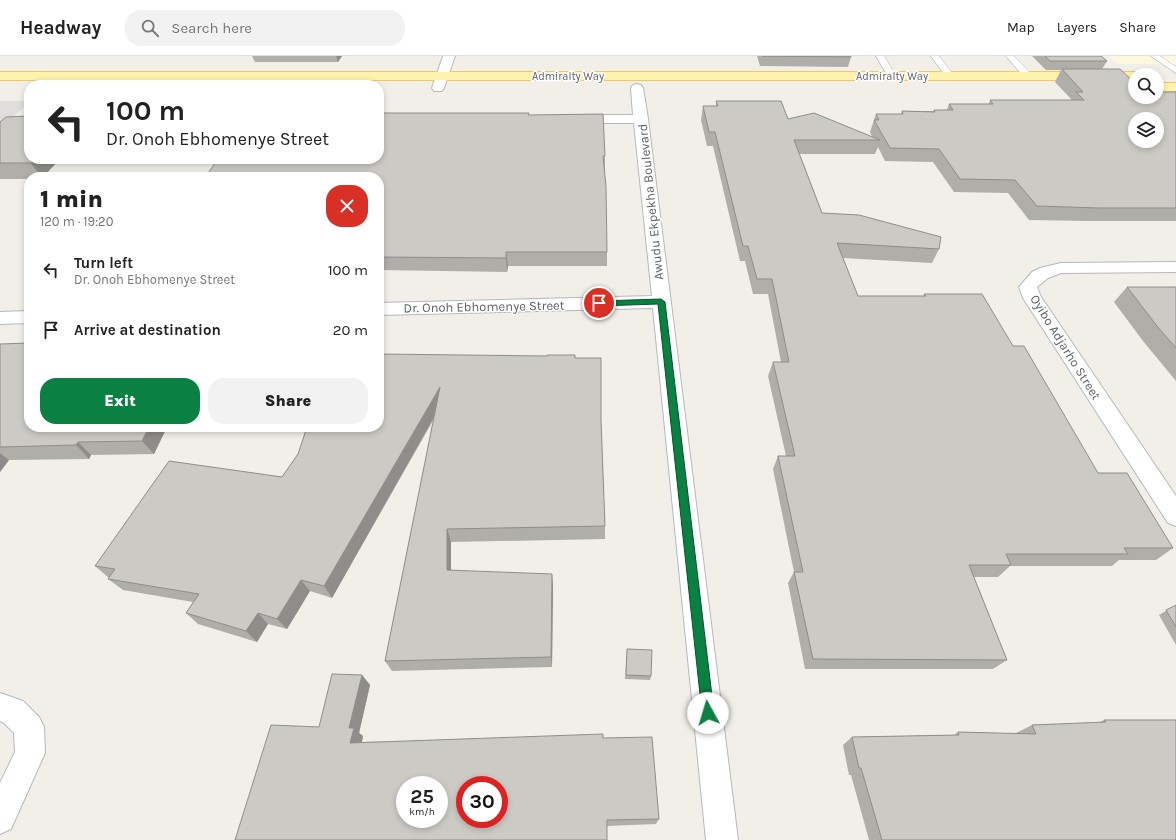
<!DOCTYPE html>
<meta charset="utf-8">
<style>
body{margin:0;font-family:Karla,sans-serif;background:#f2f2f2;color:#222;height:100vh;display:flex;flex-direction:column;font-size:15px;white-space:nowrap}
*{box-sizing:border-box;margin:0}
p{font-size:13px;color:#767676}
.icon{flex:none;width:22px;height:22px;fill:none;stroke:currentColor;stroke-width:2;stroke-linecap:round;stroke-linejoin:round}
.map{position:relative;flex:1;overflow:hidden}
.side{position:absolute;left:24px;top:116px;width:360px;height:260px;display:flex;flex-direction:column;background:#fff;border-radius:16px;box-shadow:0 2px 6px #0003}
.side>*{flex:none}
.top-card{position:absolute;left:24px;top:24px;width:360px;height:84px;border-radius:16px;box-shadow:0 2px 6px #0003;background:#fff;color:#222;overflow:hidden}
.fabs{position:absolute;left:1128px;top:12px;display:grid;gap:8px}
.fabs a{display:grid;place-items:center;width:36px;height:36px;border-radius:50%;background:#fff;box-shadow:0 2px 6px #0003;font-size:20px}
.speed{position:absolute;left:396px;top:720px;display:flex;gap:8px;font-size:20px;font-weight:700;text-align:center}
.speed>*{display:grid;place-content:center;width:52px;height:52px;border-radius:50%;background:#fff;box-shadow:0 2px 6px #0003;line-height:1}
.speed small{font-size:10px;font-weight:400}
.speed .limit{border:6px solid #d22;background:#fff;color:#111}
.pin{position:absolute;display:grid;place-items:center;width:34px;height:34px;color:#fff;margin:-17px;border:2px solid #fff;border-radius:50%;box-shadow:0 1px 4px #0007}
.me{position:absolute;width:44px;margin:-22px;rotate:354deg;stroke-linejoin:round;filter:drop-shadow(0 0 3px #0008)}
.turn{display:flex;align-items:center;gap:14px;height:84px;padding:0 16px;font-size:18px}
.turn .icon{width:52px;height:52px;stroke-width:2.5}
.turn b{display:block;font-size:28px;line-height:34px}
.round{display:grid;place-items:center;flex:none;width:42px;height:42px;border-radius:16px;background:#f2f2f2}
.overview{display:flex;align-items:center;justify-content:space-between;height:68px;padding:0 16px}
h1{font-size:24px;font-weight:800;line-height:30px}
.button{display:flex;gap:8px;margin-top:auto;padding:8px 16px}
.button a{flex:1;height:46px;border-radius:16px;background:#0b8043;color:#fff;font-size:16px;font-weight:800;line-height:46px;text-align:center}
.button a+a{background:#f2f2f2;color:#222}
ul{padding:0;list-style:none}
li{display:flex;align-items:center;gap:12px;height:60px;padding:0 16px}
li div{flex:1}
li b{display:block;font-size:15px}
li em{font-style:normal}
header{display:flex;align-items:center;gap:24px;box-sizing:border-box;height:56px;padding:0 20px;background:#fff;border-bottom:1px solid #e0e0e0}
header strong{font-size:19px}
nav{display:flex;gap:22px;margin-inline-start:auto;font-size:14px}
.search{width:280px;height:36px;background:#f2f2f2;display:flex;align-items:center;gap:10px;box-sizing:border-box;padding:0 14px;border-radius:16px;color:#767676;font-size:15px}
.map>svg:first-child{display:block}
.commercial{fill:#fef7e0}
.industrial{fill:#e0deda}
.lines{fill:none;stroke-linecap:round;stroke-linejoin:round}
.lane-casing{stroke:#b5b8bc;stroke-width:1}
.street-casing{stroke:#b5b8bc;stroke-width:2}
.primary-casing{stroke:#f2c960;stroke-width:2}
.lane{fill:#fff;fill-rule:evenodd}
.street{fill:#fff;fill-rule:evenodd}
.primary{fill:#fff2af;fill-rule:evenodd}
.wall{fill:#afaea9}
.shaded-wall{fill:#8f8d8a}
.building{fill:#cccac5;stroke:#8f8d8a;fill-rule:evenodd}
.route{fill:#0b8043;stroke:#07532c}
.labels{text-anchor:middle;stroke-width:3;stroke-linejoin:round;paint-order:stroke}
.far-street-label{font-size:11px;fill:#5f6368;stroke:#fff}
.street-label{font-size:13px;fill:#5f6368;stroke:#fff}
</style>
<header>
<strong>Headway</strong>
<div class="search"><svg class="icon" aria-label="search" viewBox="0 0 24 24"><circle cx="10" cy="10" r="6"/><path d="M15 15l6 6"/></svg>Search here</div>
<nav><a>Map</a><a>Layers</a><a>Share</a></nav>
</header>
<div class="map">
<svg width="1176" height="784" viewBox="0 0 1176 784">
<rect width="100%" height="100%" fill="#f1efe8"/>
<path class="commercial" d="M1107,0H1176V8H1117Z"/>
<path class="industrial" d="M0,45H29V46L0,73Z"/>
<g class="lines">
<defs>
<path id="lane" d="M876,0H884L896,20L895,22H889Z
M931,0H939L954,20L953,22H947Z
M1006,0H1014L1031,18L1032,20L1031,22H1025Z
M1151,0H1160L1176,11V17Z"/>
<path id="street" d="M443,0H455L444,32L442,35H434L432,32Z
M637,28L641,29L643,32L648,63L738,784H706L653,252L379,259V247L652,240L634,67H574L569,66L567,63L569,60L574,59H633L631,32L633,29Z
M1176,206V216L1061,217L1048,222L1037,231L1041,241L1176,440V470L1168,467L1023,242L1019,231L1032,216L1040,212L1061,207Z
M29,255V267L0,268V256Z
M0,637L23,645L39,661L44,671L45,697L11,773L0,778V727L15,696L14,677L4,667L0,665Z"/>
<path id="primary" d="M0,16H1135L1140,19H1135V24H0Z
M1157,27H1176V35H1157Z"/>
</defs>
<use href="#lane" class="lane-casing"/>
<use href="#street" class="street-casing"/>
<use href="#primary" class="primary-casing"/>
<use href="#lane" class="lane"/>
<use href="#street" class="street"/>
<use href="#primary" class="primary"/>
</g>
<path class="wall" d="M252,0H342L338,6H255Z
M757,0H851V1L848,11L760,10Z
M1032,0H1101L1107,5L1102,13L1135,41L1176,36V165H1090L1029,164L1008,137L954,136L933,106L885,105L878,91L875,98H799L822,157L939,193L932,207L843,202L858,240H923L924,238L1013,290L1098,417L1173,492L1156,504H1119L1112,510H1010L998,521H974L1007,604L993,613H805L788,527L794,516L773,413L778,400H786L768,320L773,306H781L768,238H753L745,205H740L713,90H707L701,64L703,50H716V45L788,63L872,81L870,76L876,58H901L902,55H933L934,54H947L949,48H989L990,44H1072L1055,26L1061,14H1046Z
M529,59L605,100V114H604L607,196V210H508L507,216L379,214V121L201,120L208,117Z
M0,66L29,103H60L43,121H29V123H0Z
M1127,231H1176V325L1143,285L1114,246Z
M0,288L167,371L154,398L91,399L89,403L9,404L0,416Z
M575,302L601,364L605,470V483L451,486V514L553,529L552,611L392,615L385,605L434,363L332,542L310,535L287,573L268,568L257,586L198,568L186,557L193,546L123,534L108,523L109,522L95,510L282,421L298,398Z
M1176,549V589L1159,559Z
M627,593L651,620L650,624L625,623Z
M362,619L370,629L359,677L363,680L362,686L603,682L659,763L656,768L607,770V784L319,671Z
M1104,664L1176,784H869L851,719H849L843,689L852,681L954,679L958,676L1017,678L1016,677L1032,669L1098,667Z"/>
<path class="shaded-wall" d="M336,0H342L338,6Z
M35,103H60L43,121H41L31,107Z
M506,196L508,210L507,216L506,202Z
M440,331L443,345L332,542L324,530Z
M149,371H167L154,398L142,385Z
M78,386L91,399L89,403L76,389Z
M0,397L9,404L0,416Z
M447,473L451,486V525L447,514Z
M552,518L553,529L552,611L551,601Z
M301,524L310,535L287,573L277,563Z
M258,557L268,568L257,586L246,575Z
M362,619L370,629L359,677L363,680L360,695L350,687L349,672Z"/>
<path class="building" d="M762,0H851V1Z
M1045,0H1101L1107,5H1050Z
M1062,13H1120L1135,27V41H1157V36H1176V152H1099L1037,150L1015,124L960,123L939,93L890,92L874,64H879L876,58H903L902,55L935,56L934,54H953L949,48H993L990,44H1084L1076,36H1083ZM1135,63H1157V85H1135Z
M716,45H781L788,63L814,57L880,84H794L822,157L859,159L941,181L939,193L837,187L858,240H926L924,238H982L1013,290H1024L1098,417H1127L1173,492H1124L1128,498H1006L1011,509H969L1007,604L813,603L794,516H803L778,400H795L773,306H789L772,223H757L748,190H743L715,76H709L703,50H718Z
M379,57H529L528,59L603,58L605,100H603L606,130L607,196H506V202L379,201V121H123L124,120H201L203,117H208L218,103H379Z
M29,60V103H35L31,107H0V66L6,61Z
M1127,231H1176V292L1157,270Z
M29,287V371H149L142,385L78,386L76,389L0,391V288Z
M379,298L547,300V299H575V302H601V364L605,470L447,473V514L552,518L551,601L385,605L440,331L324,530L301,524L277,563L258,557L246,575L186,557L199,538L108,523L115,513L95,510L169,405L282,421L298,398L307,371H379Z
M1176,549V571L1166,554Z
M627,593L652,594L651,620L626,619Z
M332,618L362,619L349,672H354L350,687L603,678V682L652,681L659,763L607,764V784H235L271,669L319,671ZM405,729H439V763H405ZM465,729H499V763H465Z
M1104,664H1176V784H882L861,712H859L852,681L959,679L958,676L1036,678L1032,669L1106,666Z"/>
<path class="route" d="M661,243L665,246L714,657L712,662L708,663L703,662L702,657L658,248L599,250L595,247L599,245Z"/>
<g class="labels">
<g class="far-street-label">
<text x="568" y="24">Admiralty Way</text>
<text x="892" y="24">Admiralty Way</text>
</g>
<g class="street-label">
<text transform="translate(650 146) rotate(-96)" y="5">Awudu Ekpekha Boulevard</text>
<text transform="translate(484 250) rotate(-1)" y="5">Dr. Onoh Ebhomenye Street</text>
<text transform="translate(1066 291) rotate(58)" y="5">Oyibo Adjarho Street</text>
</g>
</g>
</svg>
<div class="fabs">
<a><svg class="icon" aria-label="search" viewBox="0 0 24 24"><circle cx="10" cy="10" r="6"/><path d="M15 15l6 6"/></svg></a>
<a><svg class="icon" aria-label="layers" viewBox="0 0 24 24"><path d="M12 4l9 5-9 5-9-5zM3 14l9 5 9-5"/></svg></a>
</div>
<div class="speed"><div>25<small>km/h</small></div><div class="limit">30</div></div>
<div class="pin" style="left:599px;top:247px;background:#d93025"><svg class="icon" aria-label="arrive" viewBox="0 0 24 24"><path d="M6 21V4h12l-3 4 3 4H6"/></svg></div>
<svg class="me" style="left:708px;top:657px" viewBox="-20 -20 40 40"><circle r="19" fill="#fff"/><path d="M0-13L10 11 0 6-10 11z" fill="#0b8043"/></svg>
<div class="top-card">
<div class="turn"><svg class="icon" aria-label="left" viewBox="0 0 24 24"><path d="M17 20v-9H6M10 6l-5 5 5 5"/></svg><div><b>100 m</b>Dr. Onoh Ebhomenye Street</div></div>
</div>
<section class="side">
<div class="overview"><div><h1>1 min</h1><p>120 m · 19:20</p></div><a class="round" style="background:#d93025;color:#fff"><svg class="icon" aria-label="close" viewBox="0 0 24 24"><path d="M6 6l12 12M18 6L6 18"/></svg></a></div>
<ul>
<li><svg class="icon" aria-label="left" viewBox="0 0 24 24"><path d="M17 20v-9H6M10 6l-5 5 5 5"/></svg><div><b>Turn left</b><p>Dr. Onoh Ebhomenye Street</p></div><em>100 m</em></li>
<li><svg class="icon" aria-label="arrive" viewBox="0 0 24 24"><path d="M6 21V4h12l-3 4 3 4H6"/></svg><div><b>Arrive at destination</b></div><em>20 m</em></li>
</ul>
<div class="button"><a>Exit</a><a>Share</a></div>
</section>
</div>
